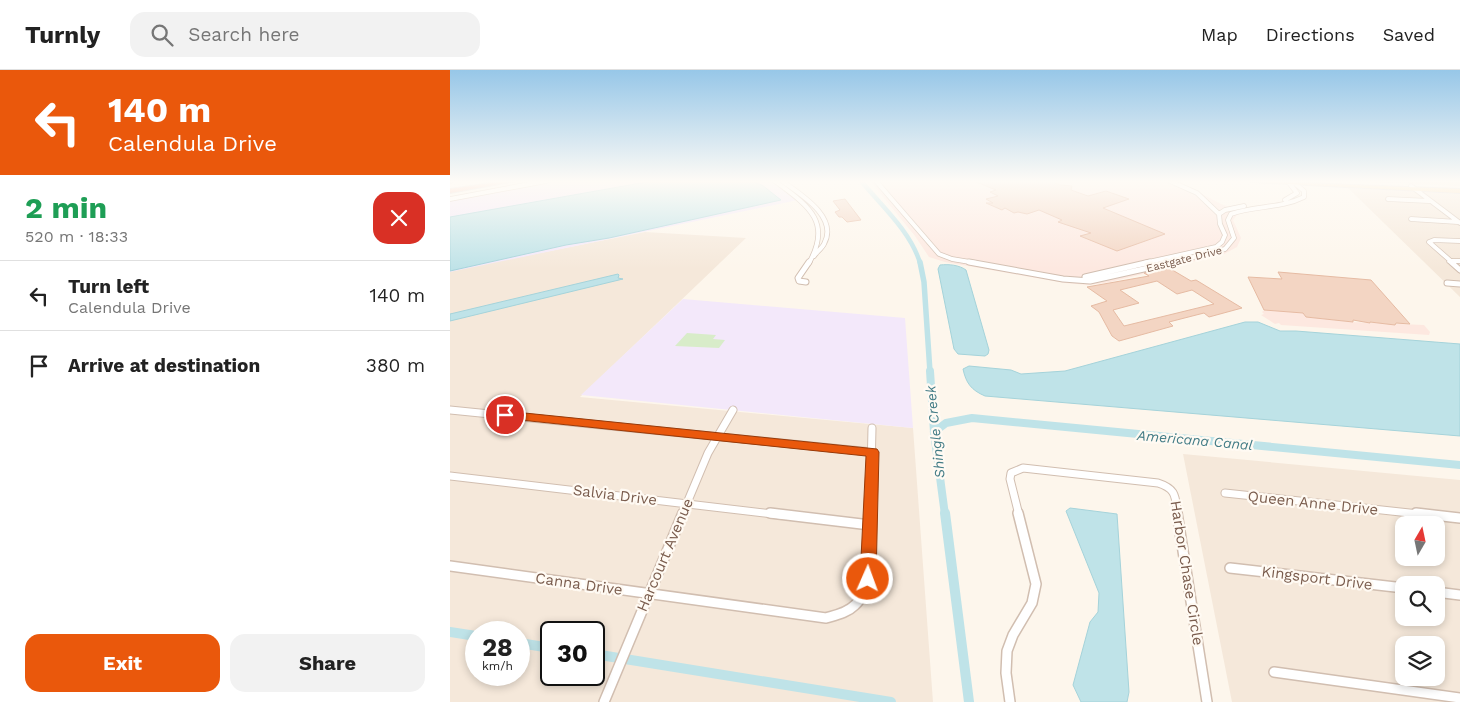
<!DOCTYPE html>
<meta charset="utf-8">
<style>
body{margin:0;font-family:"Work Sans",sans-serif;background:#f2f2f2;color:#222;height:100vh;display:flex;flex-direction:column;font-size:19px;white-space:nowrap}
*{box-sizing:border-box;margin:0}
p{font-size:16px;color:#767676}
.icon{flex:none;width:28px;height:28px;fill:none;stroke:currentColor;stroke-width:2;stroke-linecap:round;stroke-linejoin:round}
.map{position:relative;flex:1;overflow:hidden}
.details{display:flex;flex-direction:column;background:#fff;width:450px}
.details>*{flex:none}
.hud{background:#ea580c;color:#fff;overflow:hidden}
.needle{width:32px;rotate:9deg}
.tools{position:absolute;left:945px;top:446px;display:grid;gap:10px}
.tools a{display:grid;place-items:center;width:50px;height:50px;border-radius:10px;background:#fff;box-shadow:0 2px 8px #0003;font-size:25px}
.speed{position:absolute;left:15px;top:551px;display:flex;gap:10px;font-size:25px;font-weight:700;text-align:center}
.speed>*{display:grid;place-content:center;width:65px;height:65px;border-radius:50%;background:#fff;box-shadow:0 2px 8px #0003;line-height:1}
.speed small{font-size:12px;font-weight:400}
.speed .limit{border:2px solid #111;border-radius:8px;background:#fff;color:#111}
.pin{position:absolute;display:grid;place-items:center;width:42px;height:42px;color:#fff;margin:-21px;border:2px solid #fff;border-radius:50%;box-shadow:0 1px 5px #0007}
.me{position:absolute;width:55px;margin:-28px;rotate:2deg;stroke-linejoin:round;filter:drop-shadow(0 0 4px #0008)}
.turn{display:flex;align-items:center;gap:18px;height:105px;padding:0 25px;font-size:22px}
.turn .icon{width:65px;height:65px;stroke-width:2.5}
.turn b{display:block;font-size:35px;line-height:42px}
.round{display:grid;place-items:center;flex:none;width:52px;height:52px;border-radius:15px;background:#f2f2f2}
.overview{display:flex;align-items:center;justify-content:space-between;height:85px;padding:0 25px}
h1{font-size:30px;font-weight:700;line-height:38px;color:#1e9e55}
.button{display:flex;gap:10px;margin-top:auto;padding:10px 25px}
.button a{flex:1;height:58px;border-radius:15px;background:#ea580c;color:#fff;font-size:20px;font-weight:700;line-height:58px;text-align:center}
.button a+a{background:#f2f2f2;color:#222}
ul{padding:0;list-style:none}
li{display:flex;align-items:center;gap:15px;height:70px;padding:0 25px;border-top:1px solid #e0e0e0}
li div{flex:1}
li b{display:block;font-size:19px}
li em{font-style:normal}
header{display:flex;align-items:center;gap:30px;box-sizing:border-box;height:70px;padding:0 25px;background:#fff;border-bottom:1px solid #e0e0e0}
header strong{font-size:24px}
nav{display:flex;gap:28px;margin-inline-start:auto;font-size:18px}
.search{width:350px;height:45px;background:#f2f2f2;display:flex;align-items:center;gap:12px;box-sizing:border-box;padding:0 18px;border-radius:15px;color:#767676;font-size:19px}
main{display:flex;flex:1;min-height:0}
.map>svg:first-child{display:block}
.residential{fill:#f5e8da;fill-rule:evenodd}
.commercial{fill:#fde8e0}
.education{fill:#f3e8fa}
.green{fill:#d8ecc9}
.water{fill:#bfe3e8;stroke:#a5d3da}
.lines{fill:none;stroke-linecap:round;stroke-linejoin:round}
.canal-far3{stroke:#bfe3e8;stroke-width:4.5}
.canal-far2{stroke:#bfe3e8;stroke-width:5.5}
.canal-far1{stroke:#bfe3e8;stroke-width:8}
.canal{stroke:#bfe3e8;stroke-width:10}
.building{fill:#f3d5c3;stroke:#e6bba3;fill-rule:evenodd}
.minor-far3-casing{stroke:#d1beb0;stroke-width:5.5}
.minor-far2-casing{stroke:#d1beb0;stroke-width:7}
.minor-far1-casing{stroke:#d1beb0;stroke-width:9}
.minor-casing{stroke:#d1beb0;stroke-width:12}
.major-casing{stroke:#dad1cd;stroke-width:2}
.highway-casing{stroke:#dad1cd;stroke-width:2}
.minor-far3{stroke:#fff;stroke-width:4}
.minor-far2{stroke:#fff;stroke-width:5}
.minor-far1{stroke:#fff;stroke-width:7}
.minor{stroke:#fff;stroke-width:9}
.major{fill:#fbd9a5;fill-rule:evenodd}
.highway{fill:#f7b7a3;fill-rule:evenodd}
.route{fill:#ea580c;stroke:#983908}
.labels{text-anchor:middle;stroke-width:4.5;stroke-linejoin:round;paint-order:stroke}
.far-street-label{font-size:11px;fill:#7a5c4d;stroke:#fffaf3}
.water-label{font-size:14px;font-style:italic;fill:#437c86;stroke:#fffaf3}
.near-street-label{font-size:15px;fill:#7a5c4d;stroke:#fffaf3}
</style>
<header>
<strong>Turnly</strong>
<div class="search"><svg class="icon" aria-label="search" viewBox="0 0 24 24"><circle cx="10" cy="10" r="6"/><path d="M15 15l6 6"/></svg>Search here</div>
<nav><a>Map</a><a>Directions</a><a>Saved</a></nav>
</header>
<main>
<section class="details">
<div class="hud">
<div class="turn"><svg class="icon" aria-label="left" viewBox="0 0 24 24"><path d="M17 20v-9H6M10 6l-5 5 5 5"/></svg><div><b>140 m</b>Calendula Drive</div></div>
</div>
<div class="overview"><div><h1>2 min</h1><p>520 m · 18:33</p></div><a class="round" style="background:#d93025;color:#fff"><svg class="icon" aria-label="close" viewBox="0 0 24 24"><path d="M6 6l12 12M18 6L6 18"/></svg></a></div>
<ul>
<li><svg class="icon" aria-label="left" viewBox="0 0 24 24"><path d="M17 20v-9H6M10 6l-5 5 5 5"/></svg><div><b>Turn left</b><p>Calendula Drive</p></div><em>140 m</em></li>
<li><svg class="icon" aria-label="arrive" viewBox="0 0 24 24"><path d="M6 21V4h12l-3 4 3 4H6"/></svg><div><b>Arrive at destination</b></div><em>380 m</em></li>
</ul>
<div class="button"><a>Exit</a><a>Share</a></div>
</section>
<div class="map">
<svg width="1010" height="632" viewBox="0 0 1010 632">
<rect width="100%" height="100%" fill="#fdf6ec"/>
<path class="residential" d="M896,111H1010V116Z
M898,118L1010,124V227Z
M195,162L296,168L130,327L463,358L483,632H0V201ZM26,562H69V605H26ZM101,562H144V605H101Z
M733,384L1010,410V632H782ZM954,455H986V488H954ZM954,515H986V548H954ZM954,575H986V608H954Z"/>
<path class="commercial" d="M420,111H727L771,134L794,142L788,144L783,150L791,168L787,177L774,184L660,212L639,215L615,213L495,192L479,187L465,166Z
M814,240L853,243L856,247L902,252L974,255L980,262L979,265L831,255L829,253L825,254L811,245L814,244L812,242Z"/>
<path class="education" d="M101,111H322L348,130L0,202V130Z
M233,229L455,248L463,358L131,325Z"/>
<path class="green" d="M237,263L266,265L263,269L275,270L269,278L225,276Z"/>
<path class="water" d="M202,111H306V113L312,115L331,130L159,168L116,175L0,201V147Z
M490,195C499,194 509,195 516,200L539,280L538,284L535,286L508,284L504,279L488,199Z
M168,204L169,205L168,208L173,209L0,251V244Z
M795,252H808L830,261H846L1010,274V366L535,326C521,320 516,313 513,299L519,296L561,300L571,304L615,301Z
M620,438L667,444L679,622L677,632H631L623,615L640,552L648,542L649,523L616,441Z"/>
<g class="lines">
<path class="canal-far3" d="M411,111C431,135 461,162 470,193"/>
<path class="canal-far2" d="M470,192L474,212L480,302"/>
<path class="canal-far1" d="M480,301L484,362L495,445
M484,362L496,353L522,348L1010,395"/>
<path class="canal" d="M495,443L519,632
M0,562L26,566
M69,573L101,578
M144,584L441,632"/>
</g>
<path class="building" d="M524,111H601L610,115L622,116L621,120L638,126L656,121L679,129L653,138L715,164L667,181L630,166L641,163L608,152L612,150L589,140L577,144L568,142L564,143L555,138L552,140L536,133H543L536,129L548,126L540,122L546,120Z
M395,129L411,150L397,152L392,147H389L385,142L390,140L383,131Z
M719,198L741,211L746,210L792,238L759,247L754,243L719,252L723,256L669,271L662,266L649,242L641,236L657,231L637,217L699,206L694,203ZM707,211L727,224L742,220L764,234L674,256L663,240L689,233L670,220Z
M828,202L921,210L960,254L946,253L945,255L920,252V253L903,250V252L856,247L853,243L814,240L798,207L832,209Z"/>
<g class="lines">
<defs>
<path id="minor-far3" d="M325,111C357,135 383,151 359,193
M332,111C350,124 389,147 374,174C372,178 367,182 364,186
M426,111L489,184L502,189L526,193
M720,111L747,123L769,144
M961,116L1010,153
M0,129L96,111
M938,129L979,131
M835,130L847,123L840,114L841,111
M961,149L1008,152
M999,191H1010
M694,193L766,177L772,172L775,165L770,154L769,144L775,140L794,136
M720,193L775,179L784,168L778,150L781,144C806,135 830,139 854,127V121L842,111
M1003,193L979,172L984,170L1010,171"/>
<path id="minor-far2" d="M519,192L613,209L640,211L725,192
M1001,192L1010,200
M635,207L700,192
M356,212L349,211L348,208L359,192
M997,213L1010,214"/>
<path id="minor-far1" d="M0,340L422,382
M0,406L331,445
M775,423L978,445
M232,445L258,383L283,340
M420,445L422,358
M569,445L560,409L561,403L573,398L708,413C727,419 725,427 728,445"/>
<path id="minor" d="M320,443L420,455
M727,443L757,632
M966,443L1010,448
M0,496L376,548C386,545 397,543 405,535C425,517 419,469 420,443
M780,498L954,518
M986,522L1010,525
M824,602L1010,628
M154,632L233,443
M560,632L556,603L557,581L563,565L582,533L586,514L568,443"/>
<path id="major" d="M799,111L1010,119V123L801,112Z"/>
<path id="highway" d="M0,111H4L0,113Z
M54,111H65L0,123V119Z"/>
</defs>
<use href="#minor-far3" class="minor-far3-casing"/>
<use href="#minor-far2" class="minor-far2-casing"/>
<use href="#minor-far1" class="minor-far1-casing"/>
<use href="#minor" class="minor-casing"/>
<use href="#major" class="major-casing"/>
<use href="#highway" class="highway-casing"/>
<use href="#minor-far3" class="minor-far3"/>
<use href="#minor-far2" class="minor-far2"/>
<use href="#minor-far1" class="minor-far1"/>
<use href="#minor" class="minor"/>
<use href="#major" class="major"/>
<use href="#highway" class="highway"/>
</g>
<linearGradient id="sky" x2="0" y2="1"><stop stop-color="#97c7e8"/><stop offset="0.56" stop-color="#fefbf6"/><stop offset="1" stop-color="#fefbf6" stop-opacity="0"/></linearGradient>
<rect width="1010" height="199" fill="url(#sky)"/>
<path class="route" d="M55,341L427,379L429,382L426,509L424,514L418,516L413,514L410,509L416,386L51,348L49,345L51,343Z"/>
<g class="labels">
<g class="far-street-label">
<text transform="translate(734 189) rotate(-14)" y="4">Eastgate Drive</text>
</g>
<g class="water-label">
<text transform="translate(485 362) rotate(-96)" y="5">Shingle Creek</text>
<text transform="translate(745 370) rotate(5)" y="5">Americana Canal</text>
</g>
<g class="near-street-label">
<text transform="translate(165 425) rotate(7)" y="5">Salvia Drive</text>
<text transform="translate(863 433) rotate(6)" y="5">Queen Anne Drive</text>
<text transform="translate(215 485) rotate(-67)" y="5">Harcourt Avenue</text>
<text transform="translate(737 503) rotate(81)" y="5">Harbor Chase Circle</text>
<text transform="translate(867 508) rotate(7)" y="5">Kingsport Drive</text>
<text transform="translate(129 514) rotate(8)" y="5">Canna Drive</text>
</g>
</g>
</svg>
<div class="tools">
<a><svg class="needle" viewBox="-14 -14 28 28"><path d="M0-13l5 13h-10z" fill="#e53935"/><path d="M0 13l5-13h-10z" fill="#767676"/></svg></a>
<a><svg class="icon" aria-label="search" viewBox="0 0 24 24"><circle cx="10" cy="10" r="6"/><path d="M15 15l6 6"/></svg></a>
<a><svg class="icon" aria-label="layers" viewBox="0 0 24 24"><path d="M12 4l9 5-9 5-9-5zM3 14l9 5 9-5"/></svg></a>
</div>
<div class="speed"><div>28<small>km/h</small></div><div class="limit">30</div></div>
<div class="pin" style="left:55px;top:345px;background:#d93025"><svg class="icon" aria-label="arrive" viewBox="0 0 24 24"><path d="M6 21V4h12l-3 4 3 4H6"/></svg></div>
<svg class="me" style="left:418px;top:509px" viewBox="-20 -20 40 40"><circle r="17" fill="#ea580c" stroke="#fff" stroke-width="3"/><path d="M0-11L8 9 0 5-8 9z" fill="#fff"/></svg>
</div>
</main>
